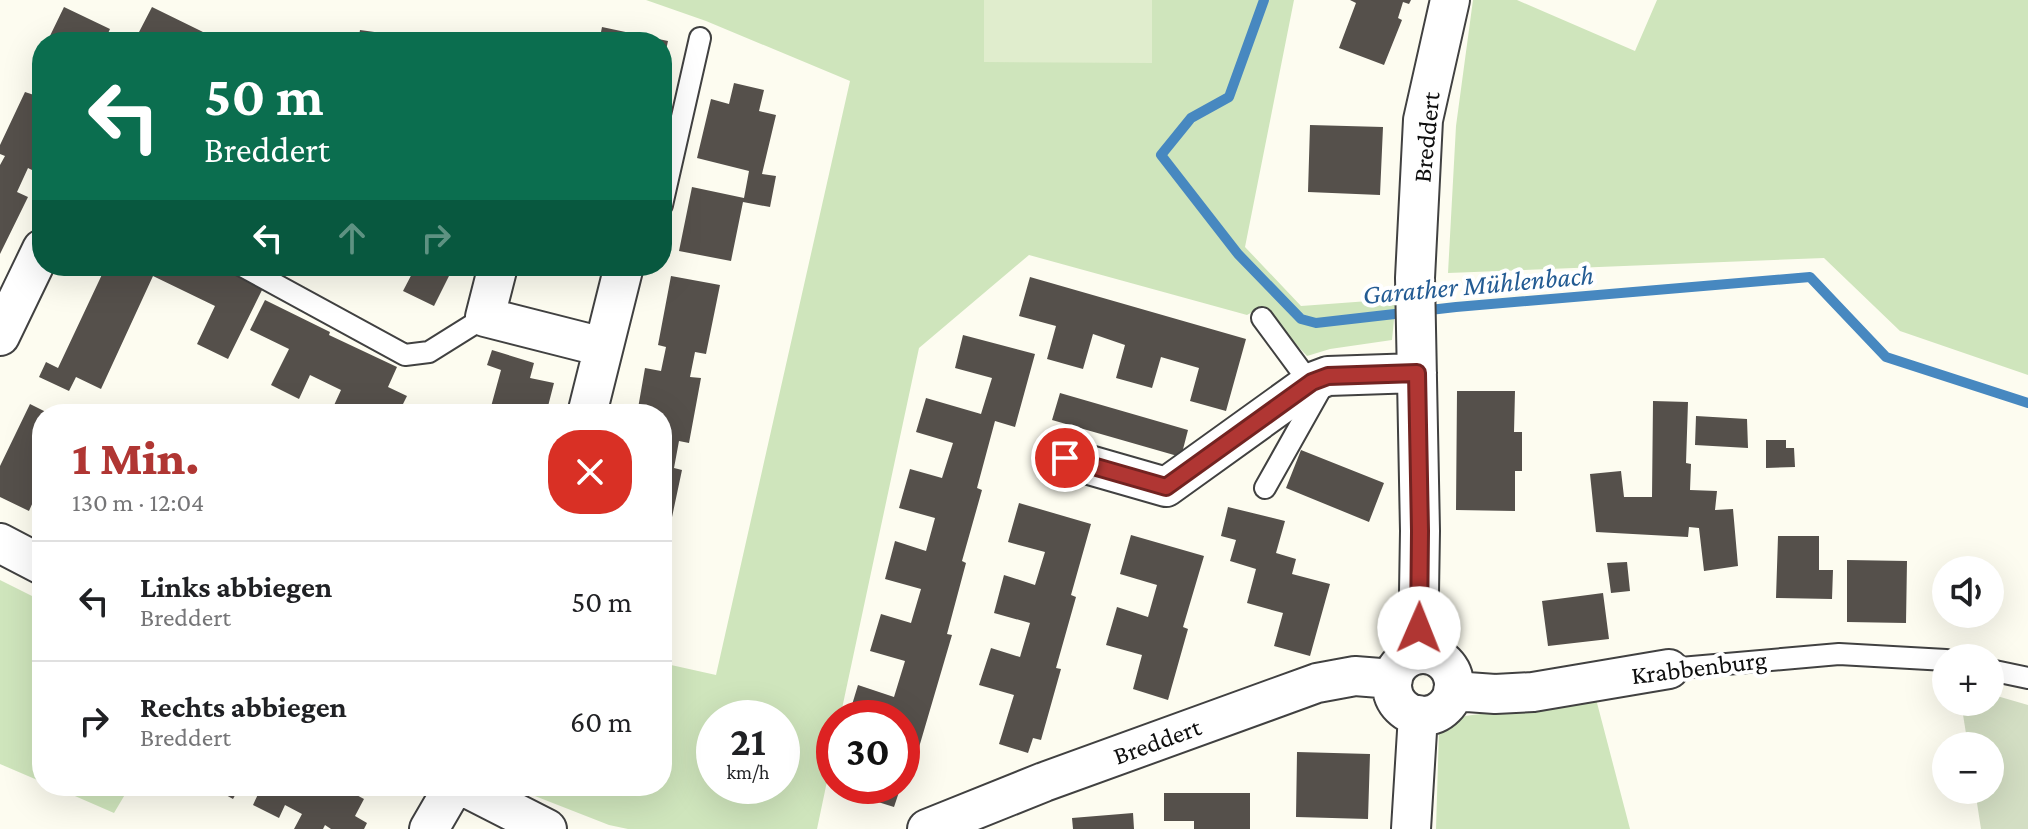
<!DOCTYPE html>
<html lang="de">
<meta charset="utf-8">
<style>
body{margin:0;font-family:"Crimson Pro",serif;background:#f2f2f2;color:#202124;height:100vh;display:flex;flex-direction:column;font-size:30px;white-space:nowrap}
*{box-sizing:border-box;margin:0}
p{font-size:26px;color:#757577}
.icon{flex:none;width:44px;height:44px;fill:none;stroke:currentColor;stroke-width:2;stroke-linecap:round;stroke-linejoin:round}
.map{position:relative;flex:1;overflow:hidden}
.sheet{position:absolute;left:32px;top:404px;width:640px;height:392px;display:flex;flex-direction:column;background:#fff;border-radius:32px;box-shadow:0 8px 32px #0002}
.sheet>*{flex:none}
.hud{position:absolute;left:32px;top:32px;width:640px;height:244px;border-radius:32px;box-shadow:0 8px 32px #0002;background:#0b6e4f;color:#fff;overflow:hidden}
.tools{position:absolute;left:1932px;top:556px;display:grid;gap:16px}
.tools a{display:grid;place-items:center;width:72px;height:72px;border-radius:50%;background:#fff;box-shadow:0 8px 32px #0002;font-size:40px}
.speed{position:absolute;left:696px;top:700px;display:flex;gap:16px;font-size:40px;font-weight:700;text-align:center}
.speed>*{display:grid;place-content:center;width:104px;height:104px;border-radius:50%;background:#fff;box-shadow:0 8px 32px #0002;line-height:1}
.speed small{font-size:20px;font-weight:400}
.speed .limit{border:12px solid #d22;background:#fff;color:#111}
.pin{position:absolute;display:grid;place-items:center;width:68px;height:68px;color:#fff;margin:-34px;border:4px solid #fff;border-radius:50%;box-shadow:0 2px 8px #0007}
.me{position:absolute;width:88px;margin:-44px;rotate:1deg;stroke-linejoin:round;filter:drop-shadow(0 0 6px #0008)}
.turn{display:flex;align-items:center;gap:28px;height:168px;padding:0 40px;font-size:36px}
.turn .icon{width:104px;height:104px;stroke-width:2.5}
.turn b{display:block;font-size:56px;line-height:68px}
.lanes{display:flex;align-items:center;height:76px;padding:0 40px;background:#0003;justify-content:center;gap:40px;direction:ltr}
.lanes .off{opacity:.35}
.round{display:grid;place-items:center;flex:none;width:84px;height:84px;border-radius:32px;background:#f2f2f2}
.summary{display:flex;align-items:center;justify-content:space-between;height:136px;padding:0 40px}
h1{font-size:48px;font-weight:800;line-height:60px;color:#b03633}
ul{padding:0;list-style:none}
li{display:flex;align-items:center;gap:24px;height:120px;padding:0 40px;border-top:2px solid #e0e0e0}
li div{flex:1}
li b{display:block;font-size:30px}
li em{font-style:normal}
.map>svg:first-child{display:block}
.green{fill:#cfe5bc;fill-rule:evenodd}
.cemetery{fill:#d3dec3}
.pitch{fill:#e0edcd}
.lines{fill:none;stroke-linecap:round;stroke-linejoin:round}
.stream{stroke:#4788c0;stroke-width:10}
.building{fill:#55504b}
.service-casing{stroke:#414141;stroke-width:24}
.minor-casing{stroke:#414141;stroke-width:42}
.service{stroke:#fff;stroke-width:20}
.minor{stroke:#fff;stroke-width:38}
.route-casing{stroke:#722321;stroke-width:20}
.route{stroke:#b03633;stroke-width:14}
.labels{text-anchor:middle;stroke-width:8;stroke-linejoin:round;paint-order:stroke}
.street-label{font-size:26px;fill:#0e0e0e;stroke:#fff}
.water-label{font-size:28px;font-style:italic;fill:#235b93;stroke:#fff}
</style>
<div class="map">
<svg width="2028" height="829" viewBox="0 0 2028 829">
<rect width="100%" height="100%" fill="#fdfcf0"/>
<path class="green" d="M646,0H1294L1245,247L1301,306L1396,299L1392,340L1330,349L1307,356L1261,307L1247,315L1029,255L919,348L840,718H834V748L817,829H628L609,825L517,789L516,786H662V663L716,675L850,81L706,21ZM714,718H782V786H714Z
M1473,0H1517L1635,51L1657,0H2028V375L1900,331L1824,258L1448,273L1456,126Z
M0,580L42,601V782L0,764Z
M1596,699L1630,829H1436L1439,730L1465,716Z
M52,786H130L114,813Z"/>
<path class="cemetery" d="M1990,694L2028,705V829H1981L1975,790H1990V746H1968L1961,702H1990Z"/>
<path class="pitch" d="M984,0H1152V63L984,62Z"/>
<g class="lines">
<path class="stream" d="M1264,0L1229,97L1191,118L1161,155L1238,254L1301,319L1316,323L1456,307L1810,277L1886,357L2028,403"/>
</g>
<path class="building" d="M1350,0H1411L1409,4L1403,2L1398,18L1402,20L1384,65L1339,48L1356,3Z
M64,7L110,29L104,42H47Z
M152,7L201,31L222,42H151L138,34Z
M602,27L668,41L663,64L662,42H599Z
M360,30L432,40V42H358Z
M42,79V165L38,173L28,168L17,192L28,197L0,254V165L5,156L0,154V145L25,92L34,95Z
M734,83L764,90L759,111L776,115L762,174L776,176L770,207L743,202L731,261L679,251L692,187L744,198L749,171L697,158L711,99L729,104Z
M1310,125L1383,127L1380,195L1308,192Z
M106,266H133L153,276L158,266H218L263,288L228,359L197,344L215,306L153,276L101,389L76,377L69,391L39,377L46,362L58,368Z
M416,266H454L434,306L403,291Z
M671,276L720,285L706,354L695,352L690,377L701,378L689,443L679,441L674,468L682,470L668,536L662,535V414H637L645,368L661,371L666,347L658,345Z
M1030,277L1246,339L1226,411L1190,401L1199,368L1161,357L1152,388L1116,378L1125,345L1093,334L1083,369L1047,359L1056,326L1019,316Z
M265,300L330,332L329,335L397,367L388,387L407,396L398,414H330L341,390L310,375L299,399L271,385L289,349L250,330Z
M963,335L1035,354L1015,427L995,421L977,488L982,490L962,561L966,563L947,634L952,635L910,778L905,775L903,782L902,718H848L858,685L894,697L905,661L870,651L881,614L911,623L921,589L885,579L895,541L926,551L935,518L899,508L910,469L942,478L953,443L916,432L926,398L981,414L992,378L955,368Z
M492,350L534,363L530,378L554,383L546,414H489L501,370L487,365Z
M1457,391H1515L1514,432H1522V471H1515V511L1456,510Z
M1060,393L1188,430L1181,457L1052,420Z
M1653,401L1688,402L1686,463L1691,464L1690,490L1717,491L1715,510L1733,509L1738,566L1704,571L1699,528L1689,527L1688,537L1596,532L1590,474L1621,471L1624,497H1652Z
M30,404L50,414H42V495L37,493L29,511L0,497V466Z
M1696,416L1747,419L1748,448L1695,445Z
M1766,440H1786V448H1794L1795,467L1766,468Z
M1301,450L1384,483L1369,522L1286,488Z
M1019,503L1091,524L1071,595L1076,597L1056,668L1061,669L1041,740L1033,738L1028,753L999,744L1014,695L979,685L991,648L1020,657L1030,623L994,613L1004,575L1035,585L1045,552L1008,542Z
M1228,507L1285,521L1276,553L1296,559L1292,574L1330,584L1310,656L1274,646L1283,613L1247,603L1256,569L1230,561L1236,540L1221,536Z
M1131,535L1204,556L1183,627L1188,629L1168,700L1133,689L1142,655L1106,645L1117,607L1148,617L1157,585L1120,574Z
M1778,536H1819V570H1833L1832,599L1776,598Z
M1847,560L1907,561L1906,623L1847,622Z
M1627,562L1630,591L1611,593L1607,563Z
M1603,593L1609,639L1548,646L1542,601Z
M1297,752L1370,754L1368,819L1296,817Z
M210,786H240L233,799Z
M254,786H340L364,799L355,816L367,823L364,829H331L325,825L323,829H294L302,814L285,805L279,818L253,805L260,790Z
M866,786H901L894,807L862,797Z
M1164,793H1250V829H1194V821H1164Z
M1133,813L1134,829H1073L1072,818Z"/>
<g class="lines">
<defs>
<path id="service" d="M662,205L700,38
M242,266L405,355L429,352L485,317
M1262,318L1310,383
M1265,488L1324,383
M1669,669L1839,654L1946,660
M1990,670L2028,678"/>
<path id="minor" d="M498,266L485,317L603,347
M0,336L42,249
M587,414L624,266
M1065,458L1166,487L1312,382L1328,376L1417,373
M0,543L42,565
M1418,654L1420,531L1415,278L1423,120L1450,0
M1392 685a31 31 0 1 1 62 0a31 31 0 1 1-62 0Z
M1453,691L1495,694L1533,692L1669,669
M463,786L547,829
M429,829L454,786
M927,829L1044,782L1317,683L1355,676L1393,679
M1411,829L1418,715"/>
</defs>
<use href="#service" class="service-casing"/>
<use href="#minor" class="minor-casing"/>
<use href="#service" class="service"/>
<use href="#minor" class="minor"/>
</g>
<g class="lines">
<defs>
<path id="route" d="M1065,458L1166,487L1312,382L1328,376L1417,373L1420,531L1419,628"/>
</defs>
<use href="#route" class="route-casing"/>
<use href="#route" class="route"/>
</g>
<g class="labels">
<g class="street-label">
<text transform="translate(1426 137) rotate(-84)" y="9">Breddert</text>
<text transform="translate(1699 667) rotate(-7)" y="9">Krabbenburg</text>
<text transform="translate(1157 741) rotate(-20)" y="9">Breddert</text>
</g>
<g class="water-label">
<text transform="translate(1478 284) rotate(-5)" y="10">Garather Mühlenbach</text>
</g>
</g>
</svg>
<div class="tools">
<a><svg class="icon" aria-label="sound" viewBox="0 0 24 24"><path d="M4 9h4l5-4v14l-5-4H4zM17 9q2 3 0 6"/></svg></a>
<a>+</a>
<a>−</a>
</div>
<div class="speed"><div>21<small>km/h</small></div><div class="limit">30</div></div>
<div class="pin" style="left:1065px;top:458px;background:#d93025"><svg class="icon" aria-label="arrive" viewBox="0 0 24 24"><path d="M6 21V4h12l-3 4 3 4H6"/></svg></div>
<svg class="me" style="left:1419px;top:628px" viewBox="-20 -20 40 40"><circle r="19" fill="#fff"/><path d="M0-13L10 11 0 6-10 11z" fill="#b03633"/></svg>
<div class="hud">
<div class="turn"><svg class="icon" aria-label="left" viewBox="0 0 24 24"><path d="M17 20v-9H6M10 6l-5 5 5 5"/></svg><div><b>50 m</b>Breddert</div></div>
<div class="lanes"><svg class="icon" aria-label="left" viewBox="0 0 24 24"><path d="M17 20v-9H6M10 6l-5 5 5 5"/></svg><svg class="icon off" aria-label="ahead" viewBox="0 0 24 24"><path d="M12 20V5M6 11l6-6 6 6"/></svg><svg class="icon off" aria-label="right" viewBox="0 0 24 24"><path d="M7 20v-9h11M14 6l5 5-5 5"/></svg></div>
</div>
<section class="sheet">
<div class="summary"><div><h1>1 Min.</h1><p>130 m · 12:04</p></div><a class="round" style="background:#d93025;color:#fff"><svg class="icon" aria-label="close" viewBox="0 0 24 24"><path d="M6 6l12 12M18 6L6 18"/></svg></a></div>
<ul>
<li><svg class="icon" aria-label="left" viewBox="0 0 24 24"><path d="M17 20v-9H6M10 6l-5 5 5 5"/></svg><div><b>Links abbiegen</b><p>Breddert</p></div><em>50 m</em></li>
<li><svg class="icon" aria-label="right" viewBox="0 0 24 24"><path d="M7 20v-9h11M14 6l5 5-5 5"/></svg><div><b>Rechts abbiegen</b><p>Breddert</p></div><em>60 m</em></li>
</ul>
</section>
</div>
